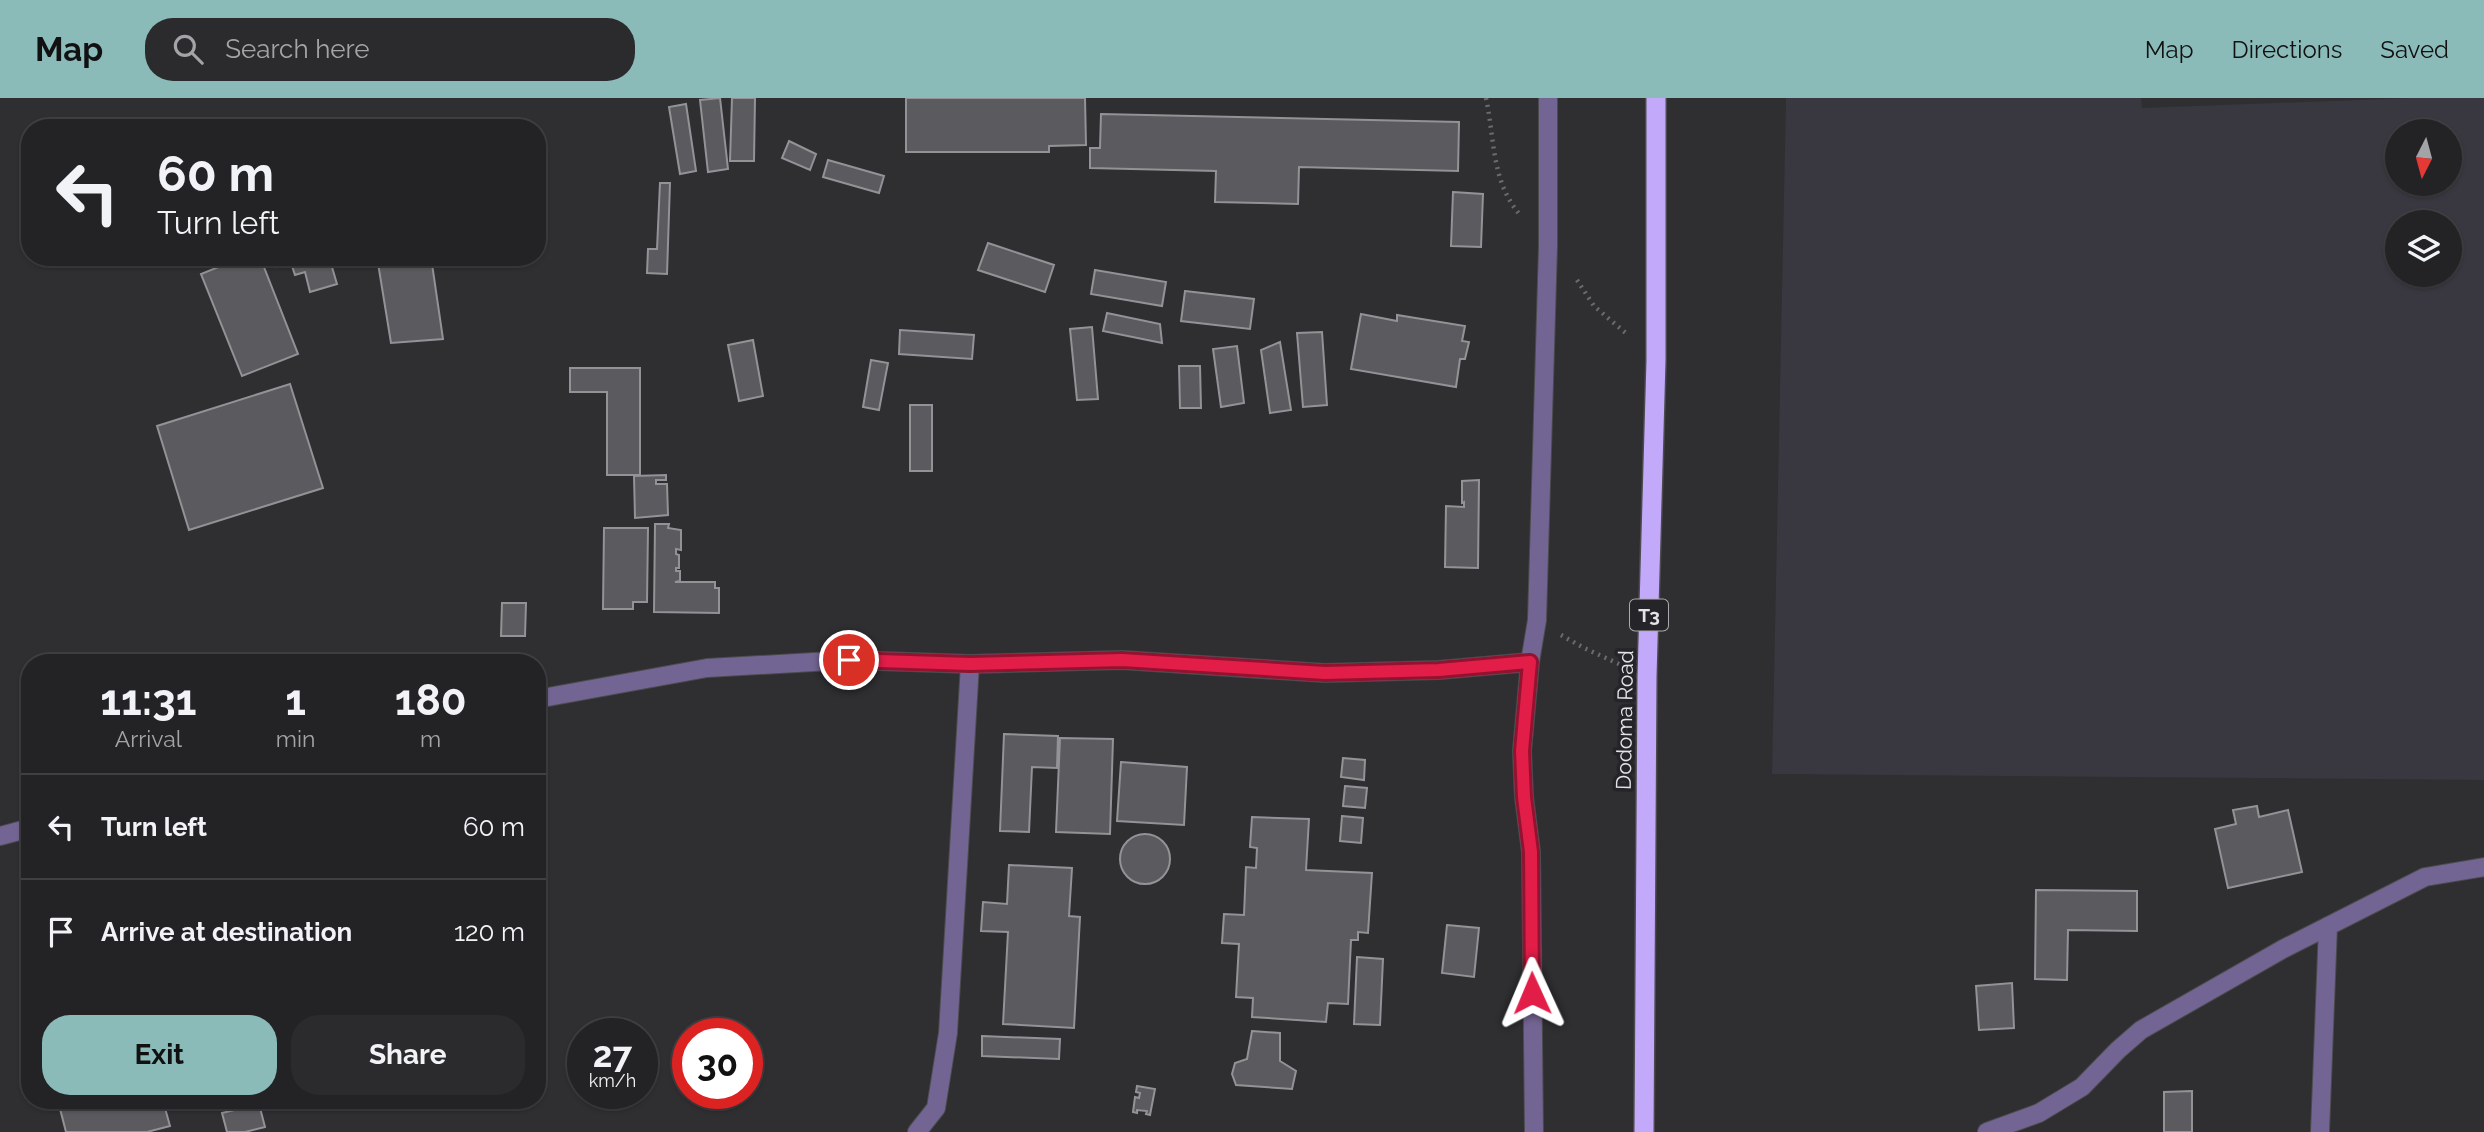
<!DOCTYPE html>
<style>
body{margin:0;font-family:Raleway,sans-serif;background:#2b2a2d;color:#f1f3f6;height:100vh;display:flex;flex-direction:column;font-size:26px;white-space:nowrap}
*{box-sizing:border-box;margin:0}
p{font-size:23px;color:#a3a4a7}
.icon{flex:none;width:38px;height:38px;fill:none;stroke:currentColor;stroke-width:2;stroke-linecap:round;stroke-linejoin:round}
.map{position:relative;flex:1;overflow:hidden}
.panel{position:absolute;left:21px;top:556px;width:525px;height:455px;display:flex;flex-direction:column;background:#232225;border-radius:28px;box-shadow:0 2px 5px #0004,0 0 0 2px #403f42}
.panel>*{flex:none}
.banner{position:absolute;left:21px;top:21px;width:525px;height:147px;border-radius:28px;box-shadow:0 2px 5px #0004,0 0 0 2px #403f42;background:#232225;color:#f1f3f6;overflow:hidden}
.needle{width:46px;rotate:186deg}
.fabs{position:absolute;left:2385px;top:21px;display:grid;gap:14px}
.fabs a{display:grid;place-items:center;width:77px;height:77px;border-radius:50%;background:#232225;box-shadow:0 2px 5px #0004,0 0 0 2px #403f42;font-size:35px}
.speed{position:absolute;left:567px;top:920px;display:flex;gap:14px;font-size:35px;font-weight:700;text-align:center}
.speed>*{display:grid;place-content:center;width:91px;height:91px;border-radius:50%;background:#232225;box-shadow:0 2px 5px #0004,0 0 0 2px #403f42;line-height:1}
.speed small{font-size:18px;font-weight:400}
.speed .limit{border:10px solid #d22;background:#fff;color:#111}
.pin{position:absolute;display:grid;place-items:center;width:60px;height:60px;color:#fff;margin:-30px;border:4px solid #fff;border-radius:50%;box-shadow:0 2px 7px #0007}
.me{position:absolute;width:77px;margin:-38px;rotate:359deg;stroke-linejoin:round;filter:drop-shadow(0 0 5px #0008)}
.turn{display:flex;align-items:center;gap:24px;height:147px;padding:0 21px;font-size:32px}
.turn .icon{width:91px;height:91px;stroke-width:2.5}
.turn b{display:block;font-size:49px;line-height:60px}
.eta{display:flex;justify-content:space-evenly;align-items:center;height:119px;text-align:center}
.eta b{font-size:42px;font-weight:700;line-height:49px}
.cta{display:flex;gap:14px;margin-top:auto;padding:14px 21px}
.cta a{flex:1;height:80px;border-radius:28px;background:#8bbbb9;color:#111;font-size:28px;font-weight:700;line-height:80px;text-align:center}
.cta a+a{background:#2b2a2d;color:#f1f3f6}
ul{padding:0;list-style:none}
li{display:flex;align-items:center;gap:21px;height:105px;padding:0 21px;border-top:2px solid #403f42}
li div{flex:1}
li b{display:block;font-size:26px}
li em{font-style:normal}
header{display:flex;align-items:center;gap:42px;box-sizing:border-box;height:98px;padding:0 35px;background:#8bbbb9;color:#111}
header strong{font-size:33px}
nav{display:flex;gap:38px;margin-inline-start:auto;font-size:24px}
.search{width:490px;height:63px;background:#2b2a2d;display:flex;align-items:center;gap:18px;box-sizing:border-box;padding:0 24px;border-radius:28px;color:#a3a4a7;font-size:26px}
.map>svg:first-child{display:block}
.built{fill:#39373f;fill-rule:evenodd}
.building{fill:#5b5a5e;stroke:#939296;stroke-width:2}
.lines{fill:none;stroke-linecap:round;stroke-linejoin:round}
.minor-casing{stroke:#4c4b4e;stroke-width:20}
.trunk-casing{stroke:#4c4b4e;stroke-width:22}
.path{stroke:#6b6b6d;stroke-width:4.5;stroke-dasharray:2 5;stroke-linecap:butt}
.minor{stroke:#736593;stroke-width:18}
.trunk{stroke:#c2a9fa;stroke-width:19}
.route-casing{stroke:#92132f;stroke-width:18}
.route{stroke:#e11d48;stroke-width:12}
.labels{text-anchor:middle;stroke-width:7;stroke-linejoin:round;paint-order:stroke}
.shield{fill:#252428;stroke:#abaaad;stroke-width:2}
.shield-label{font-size:19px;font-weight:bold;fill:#e4e4e6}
.street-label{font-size:21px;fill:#e4e4e6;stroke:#252428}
</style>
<header>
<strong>Map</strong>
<div class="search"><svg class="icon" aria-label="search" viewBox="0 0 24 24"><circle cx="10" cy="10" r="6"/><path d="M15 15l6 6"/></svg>Search here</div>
<nav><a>Map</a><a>Directions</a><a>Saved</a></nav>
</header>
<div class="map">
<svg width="2484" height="1034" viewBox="0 0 2484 1034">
<rect width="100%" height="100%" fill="#2f2e31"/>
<path class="built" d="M1786,0H2141L2142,10L2410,0H2484V682L1772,676ZM2398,33H2450V86H2398ZM2398,124H2450V177H2398Z"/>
<path class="building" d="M720,0L728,71L708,74L700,2Z
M732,0H755L754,63H730Z
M906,0H1085L1086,47L1049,48V54H906Z
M686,6L696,73L680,76L669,9Z
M1101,16L1459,24L1458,73L1299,69L1298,106L1215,104L1216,73L1090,70V50H1100Z
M789,43L816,56L810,72L782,60Z
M828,62L884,78L879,95L823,79Z
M660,85H670L667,176L647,175L648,151H657Z
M1453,94L1483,96L1481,149L1451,148Z
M988,145L1054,167L1045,194L978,172Z
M243,159H260L298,256L242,278L201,176Z
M273,159H329L337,186L310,194L305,174L295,177L291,165L276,169Z
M377,159H431L443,241L391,245Z
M1095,172L1166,184L1162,208L1091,196Z
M1185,193L1254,201L1250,231L1181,223Z
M1107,215L1160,226L1162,245L1103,233Z
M1361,216L1397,223V217L1465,228L1462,243L1469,244L1465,261H1460L1456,289L1351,271Z
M1092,229L1098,301L1077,302L1070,231Z
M900,232L974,237L972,261L899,256Z
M1322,234L1327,307L1303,309L1297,235Z
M753,242L763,298L739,303L728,247Z
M1280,244L1291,312L1270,315L1261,252Z
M1237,248L1244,305L1221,309L1213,251Z
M871,262L888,265L879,312L863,309Z
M1179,268H1200L1201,310H1180Z
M570,270H640V377H607V294H570Z
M290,286L323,390L189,432L157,328Z
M910,307H932V373H910Z
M666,377V382H656V386H667L668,417L635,420L634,378Z
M1479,382L1478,470L1445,469L1446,408L1464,409V404L1462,405V383Z
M655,426H669L668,430L681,432V452L676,451V456L679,457V470H676V473H680V483L675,484H715V490H719V515L654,514Z
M604,430H648L647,504H633V511H603Z
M502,505H526L525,538H501Z
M1004,636L1058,638L1057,670L1032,669L1029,734L1000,733Z
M1060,640L1113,641L1110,736L1056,734Z
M1343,660L1365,662L1364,682L1341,679Z
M1121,664L1187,669L1184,727L1117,723Z
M1345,688L1367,690L1365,710L1343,708Z
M2257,708L2259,719L2288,712L2302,774L2228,790L2215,731L2236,726L2233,712Z
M1342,718L1363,720L1361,745L1340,743Z
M1252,719L1309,721L1306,772L1372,775L1368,835L1358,834V842H1351L1348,906L1328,905L1326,924L1252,919L1253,900L1236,899L1239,846L1222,845L1224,816L1244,817L1246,769L1256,770L1257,750L1250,749Z
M1120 761a25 25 0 1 1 50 0a25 25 0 1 1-50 0Z
M1009,767L1072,770L1069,818L1080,819L1074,930L1003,926L1008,834L981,833L983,804L1007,806Z
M2036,792L2137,793V833L2068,832L2067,882L2035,881Z
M1447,827L1479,830L1474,879L1442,875Z
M1357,859L1383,861L1380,927L1354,926Z
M2012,885L2014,930L1979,932L1976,888Z
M1252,933L1280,935V963L1296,973L1292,991L1236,987L1232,976L1235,965L1247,961Z
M982,938L1060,941L1059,961L982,958Z
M1137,988L1155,991L1150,1017L1146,1016L1147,1013L1137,1012V1015L1133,1014L1135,999L1139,1000L1140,995L1136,994Z
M2192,993V1034H2164V994Z
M58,1003H163L170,1028L147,1034H66Z
M259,1006L265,1029L245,1034H227L222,1015Z"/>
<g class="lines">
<defs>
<path id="minor" d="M537,601L707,570L849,562L970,566L1122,562L1325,575L1439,572L1530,564
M0,738L30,730
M917,1034L936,1010L948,935L970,566
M1534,1034L1531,754L1524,699L1522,653L1530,564L1537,522L1548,148V0
M1987,1034L2039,1015L2082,989L2118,952L2141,932L2283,851L2425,779L2484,769
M2320,1034L2328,828"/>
<path id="trunk" d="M1644,1034L1647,579L1656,262V0"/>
</defs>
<use href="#minor" class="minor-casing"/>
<use href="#trunk" class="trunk-casing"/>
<path class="path" d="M1486,0C1495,42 1491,84 1521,118
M1577,182L1594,208L1628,237
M1561,537L1584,550L1619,566"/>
<use href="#minor" class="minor"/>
<use href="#trunk" class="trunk"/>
</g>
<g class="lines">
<defs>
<path id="route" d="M849,562L970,566L1122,562L1325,575L1439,572L1530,564L1522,653L1524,699L1531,754L1532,895"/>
</defs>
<use href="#route" class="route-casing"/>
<use href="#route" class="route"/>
</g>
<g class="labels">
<rect class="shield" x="1630" y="501.5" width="38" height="31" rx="5"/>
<g class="shield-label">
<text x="1649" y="524">T3</text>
</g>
<g class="street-label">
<text transform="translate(1625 622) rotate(-89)" y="7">Dodoma Road</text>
</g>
</g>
</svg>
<div class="fabs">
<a><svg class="needle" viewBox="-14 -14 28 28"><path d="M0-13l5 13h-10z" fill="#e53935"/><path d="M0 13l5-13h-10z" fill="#a3a4a7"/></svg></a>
<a><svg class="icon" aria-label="layers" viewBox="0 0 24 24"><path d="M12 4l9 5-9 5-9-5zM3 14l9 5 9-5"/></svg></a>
</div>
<div class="speed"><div>27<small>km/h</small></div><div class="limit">30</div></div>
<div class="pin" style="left:849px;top:562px;background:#d93025"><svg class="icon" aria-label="arrive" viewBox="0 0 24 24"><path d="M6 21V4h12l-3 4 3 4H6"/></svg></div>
<svg class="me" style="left:1532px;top:895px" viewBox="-20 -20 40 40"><path d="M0-17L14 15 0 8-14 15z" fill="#e11d48" stroke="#fff" stroke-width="4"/></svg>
<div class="banner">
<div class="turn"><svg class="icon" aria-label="left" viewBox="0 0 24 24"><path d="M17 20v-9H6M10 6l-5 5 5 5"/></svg><div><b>60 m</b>Turn left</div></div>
</div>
<section class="panel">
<div class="eta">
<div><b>11:31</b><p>Arrival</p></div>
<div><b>1</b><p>min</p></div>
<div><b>180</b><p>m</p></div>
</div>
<ul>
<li><svg class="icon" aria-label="left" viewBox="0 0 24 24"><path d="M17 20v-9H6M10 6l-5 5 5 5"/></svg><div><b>Turn left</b></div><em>60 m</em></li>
<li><svg class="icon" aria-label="arrive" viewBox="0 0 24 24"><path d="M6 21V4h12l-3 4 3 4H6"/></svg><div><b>Arrive at destination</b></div><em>120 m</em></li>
</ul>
<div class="cta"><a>Exit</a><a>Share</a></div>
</section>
</div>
